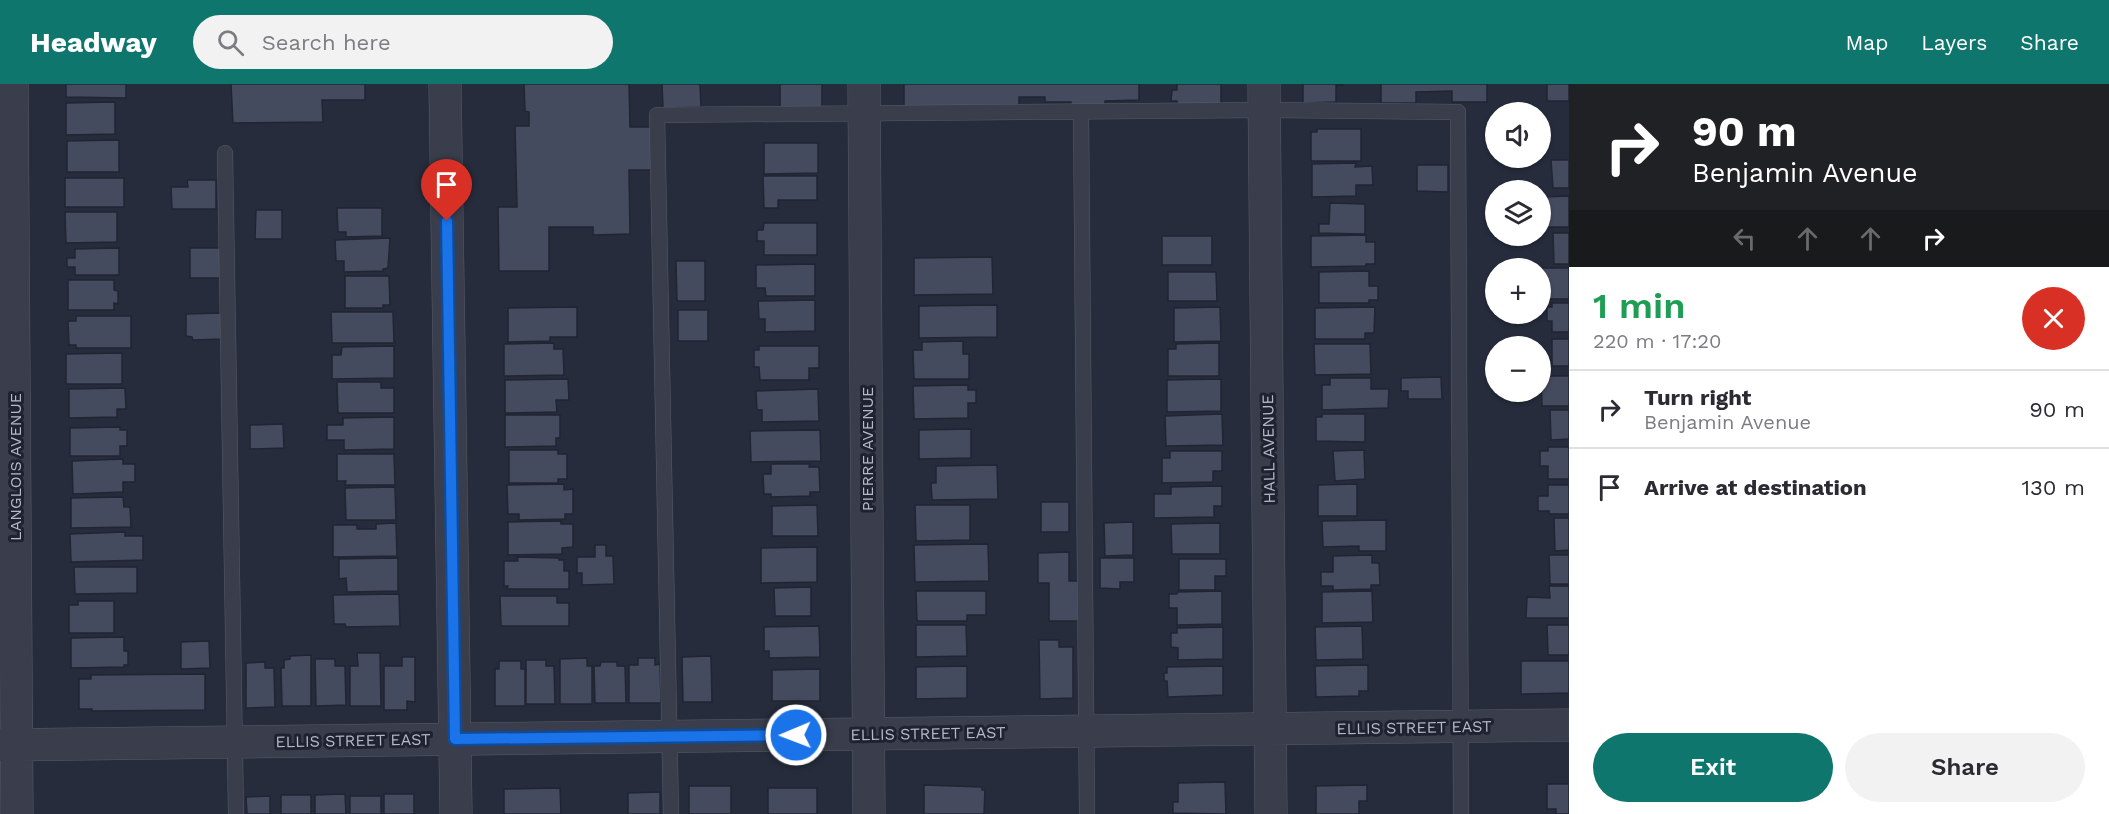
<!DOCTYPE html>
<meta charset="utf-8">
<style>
body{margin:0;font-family:"Work Sans",sans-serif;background:#f2f2f3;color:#2b2b33;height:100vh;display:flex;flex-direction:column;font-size:22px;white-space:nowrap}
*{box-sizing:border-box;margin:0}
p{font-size:20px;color:#7c7c81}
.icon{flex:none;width:33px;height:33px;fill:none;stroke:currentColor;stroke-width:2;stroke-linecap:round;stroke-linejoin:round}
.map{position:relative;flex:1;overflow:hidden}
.drawer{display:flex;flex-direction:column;background:#fff;width:540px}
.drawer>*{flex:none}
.banner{background:#202124;color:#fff;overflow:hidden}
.buttons{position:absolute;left:1485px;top:18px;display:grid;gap:12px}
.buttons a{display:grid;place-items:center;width:66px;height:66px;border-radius:50%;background:#fff;box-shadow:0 2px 4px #0004;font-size:30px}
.pin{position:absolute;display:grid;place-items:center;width:51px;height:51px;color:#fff;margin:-62px -26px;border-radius:50% 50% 50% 0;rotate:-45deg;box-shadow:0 0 6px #0007}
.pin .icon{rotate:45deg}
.me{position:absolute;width:66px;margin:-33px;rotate:269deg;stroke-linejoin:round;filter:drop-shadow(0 0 4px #0008)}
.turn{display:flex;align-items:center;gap:21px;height:126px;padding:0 24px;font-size:27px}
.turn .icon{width:78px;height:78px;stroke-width:2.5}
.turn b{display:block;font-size:42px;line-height:51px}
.lanes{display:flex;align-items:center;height:57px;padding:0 24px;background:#0003;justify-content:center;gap:30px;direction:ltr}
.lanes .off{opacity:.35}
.round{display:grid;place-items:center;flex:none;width:63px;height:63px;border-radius:32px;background:#f2f2f3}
.overview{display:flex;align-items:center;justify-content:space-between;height:102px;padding:0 24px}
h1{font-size:36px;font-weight:600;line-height:45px;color:#1e9e55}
.primary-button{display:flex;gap:12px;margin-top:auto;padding:12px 24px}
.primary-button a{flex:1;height:69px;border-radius:36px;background:#0f766e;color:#fff;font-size:24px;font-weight:600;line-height:69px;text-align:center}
.primary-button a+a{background:#f2f2f3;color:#2b2b33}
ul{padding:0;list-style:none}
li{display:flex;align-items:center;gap:18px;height:78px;padding:0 24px;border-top:2px solid #e1e1e2}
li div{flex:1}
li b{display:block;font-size:22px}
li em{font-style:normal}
header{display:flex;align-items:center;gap:36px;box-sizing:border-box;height:84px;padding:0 30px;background:#0f766e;color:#fff}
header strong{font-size:28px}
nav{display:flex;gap:33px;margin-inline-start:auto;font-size:21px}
.search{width:420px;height:54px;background:#f2f2f3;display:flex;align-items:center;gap:15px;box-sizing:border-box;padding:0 21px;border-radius:33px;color:#7c7c81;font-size:22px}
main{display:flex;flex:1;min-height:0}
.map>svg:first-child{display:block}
.building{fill:#454b5e;stroke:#212533;stroke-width:1.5}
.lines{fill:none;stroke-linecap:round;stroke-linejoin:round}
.lane-casing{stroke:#585c6a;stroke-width:16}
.street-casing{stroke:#585c6a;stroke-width:33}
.lane{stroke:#3a3e4c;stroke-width:15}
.street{stroke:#3a3e4c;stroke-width:32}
.route-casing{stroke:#114b97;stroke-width:15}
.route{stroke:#1a73e8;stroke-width:10}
.labels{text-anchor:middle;stroke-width:6;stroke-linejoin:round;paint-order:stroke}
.street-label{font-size:16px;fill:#b6b9c7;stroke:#1f2331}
</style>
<header>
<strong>Headway</strong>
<div class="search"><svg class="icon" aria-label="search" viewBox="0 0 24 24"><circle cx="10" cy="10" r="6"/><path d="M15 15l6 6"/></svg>Search here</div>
<nav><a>Map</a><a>Layers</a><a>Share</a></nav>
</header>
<main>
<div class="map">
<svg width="1569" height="730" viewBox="0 0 1569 730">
<rect width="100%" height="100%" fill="#262c3c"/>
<path class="building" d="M66,0H126V14L66,13Z
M231,0H365V16H322L323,38L233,39Z
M524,0H629L630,43H653V86H629L630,150L593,151V143H549V187H499L498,123H517L515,42H529V28L525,27Z
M662,0H700L701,23L663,24Z
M780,0H822V25H780Z
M904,0H1139V16L1105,17V22H1071V18H1045V13H1019V23H904Z
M1177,0H1221V19L1212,21L1177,20V17H1171L1172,6H1177Z
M1303,0H1343V1H1336V18L1303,19Z
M1381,0H1487V18H1452V7L1416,8V19H1381Z
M1547,0H1569V17H1547Z
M115,18V50L66,51V19Z
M1317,45H1361V77H1311V48H1317Z
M119,56V88H67V57Z
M764,59H818V89L764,90Z
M1551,76H1569V104H1553Z
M1356,79L1355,83L1372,82L1373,101H1356V112L1312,113V80Z
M1417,81H1448V108L1417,107Z
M763,92H817V116H778V124H764Z
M65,94H124V123H65Z
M187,96H216V125H172L171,103H188Z
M1569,112V143H1542L1540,127H1543V113Z
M1330,119L1365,120V150L1319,149V140H1329Z
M337,124H382V152L346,153V148H338Z
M256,126H282V155H255Z
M65,128H117V158L66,159Z
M764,139H817V171H764V157H757V146H763Z
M1553,149H1569V180H1554Z
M1366,151V158H1375V180H1366V182L1311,183V152Z
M1162,152H1212V181H1162Z
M390,154L388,184L383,185V187L344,188V177H336L335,156Z
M119,164V191H75V183H67V174H75V165Z
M190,164H220V194H190Z
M992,173L993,210L914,211V174Z
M676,177H705V217H677Z
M815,180V212H766L765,204H756V181Z
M1527,184H1569V215H1540V184Z
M1369,187V202H1378V216H1369V219H1319V188Z
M1168,188H1216L1217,217H1168Z
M345,192H389L390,221H383V224H345Z
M68,196H114V206L118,207V220L114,219V226H68Z
M815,216V247L765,248V235H759L758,217Z
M1552,219H1569V248H1552V237H1547V223H1552Z
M997,221V253L919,254V222Z
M577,223V253H550V257L508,258V224Z
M1220,223L1221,257L1174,258V224Z
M1375,223L1374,249H1365V255H1315V224Z
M678,226H708V257H678Z
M331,228H393L394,259H332Z
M222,229V255L193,256L192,253L186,252V230Z
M76,232H131V264H76V261H69L68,237H76Z
M1552,255H1569V282H1552Z
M963,257V270H969V295H914L913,266H922V258Z
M554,259V265H563L564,291L504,292V260Z
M1219,259V292H1168V265H1176V260Z
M1314,260H1370L1371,290L1315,291Z
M394,262V294L332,295V271H341L342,263Z
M759,262H819V284H809V296H760L759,283H754V266H759Z
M122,269V300H66V270Z
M1541,292H1569V322H1542Z
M1441,293L1442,315H1408V307H1401V294Z
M1330,294H1371V305H1389L1388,324L1322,326V301H1330Z
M568,295L569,316H556L557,328L505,329V296Z
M1221,295V327L1167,328V296Z
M337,298H381V304H394V329H338Z
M968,301V306H976V319H968V334L914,335L913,302Z
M125,304L126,325H117V333L69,334V305Z
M818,305L819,337L762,338V326H757L756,307Z
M1550,326H1569V355L1551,356Z
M1222,330L1223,361L1166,362L1165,332Z
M1322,330H1365V358L1316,357V333H1322Z
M505,331H560V354H556V362L505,363Z
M394,333V365L344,366V356H327V341H343V334Z
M283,340L284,364L250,365V341Z
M120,343V346H127V362H120V372H70V344Z
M971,345V374L919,375V346Z
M820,346L821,377L751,378L750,347Z
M1548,363H1569V395H1548V382H1540V367H1548Z
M509,366H558V370H567V395H558V399H509Z
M1364,366L1365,395L1335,397L1333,367Z
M1170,367H1222V387H1213V398L1162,399V374H1170Z
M337,370H394L395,401H345L346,397H337Z
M123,375V380H135V398H123V408L73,410L72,377Z
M771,380H810L809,383H819L820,408H810V412L771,413V410H764L763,390H771Z
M997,381L998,415L932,416L931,399H936V382Z
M564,400V406L573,405V430H565V435L519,436V430H508L507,401Z
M1357,400V432H1318V401Z
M1548,401H1569V430H1549V427H1538V412H1548Z
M1222,402V422H1214V433L1154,434V410H1171V403Z
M395,403L396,436H346L345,404Z
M123,413L124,423H130L131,443L71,444V414Z
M1041,418H1069V448H1041Z
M817,421L818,452H772V422Z
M915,421H970V456L916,457Z
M1554,434H1569V466L1555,467Z
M1386,436V467H1359V462L1323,463L1322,437Z
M561,437V440H573V463L562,464V470L508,471V438Z
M1133,438V471L1105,472L1104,439Z
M396,439L397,472L333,473V441H357V445H376V440Z
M1220,439V470H1172L1171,440Z
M125,448V452H143V476L71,478L70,450Z
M988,460L989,497L915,498L914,461Z
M595,461H606V472H613L614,500L582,501V489H577V473H595Z
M817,463V498L761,499V464Z
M1069,468V497H1078L1079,537H1049V499H1038V469Z
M1372,471V479H1379L1380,501H1371V505L1333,506V502H1321V488H1333V472Z
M1549,471H1569V500H1550Z
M517,473L559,474V476H564V487H569V505H507L508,502H504V477H518Z
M398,474V507L347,508L346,494L339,495V475Z
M1100,474H1134V498H1120V505L1100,504Z
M1179,475H1226V492H1215V506H1179Z
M74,483H137V509L75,510Z
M1549,502H1569V534H1526L1527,513L1550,514Z
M811,503V532H775L774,504Z
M916,507H986V531H967V537H917Z
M1222,507V540L1177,541V524H1169V510H1177V508Z
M1372,507L1373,538L1322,539V508Z
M399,510L400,542L346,543L345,540H334L333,511Z
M500,512H557V519H569V542H501Z
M78,517H114V549H69V521H78Z
M916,541H966L967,572L916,573Z
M1547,541H1569V571H1548Z
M819,542L820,573L769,574V567H764V543Z
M1362,542L1363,575L1316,576L1315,543Z
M1223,543V575L1178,576V564L1171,563V549H1177V544Z
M124,553V567H128V581H124V583L71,584V554Z
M1039,556H1059V563H1073V614L1040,615Z
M209,557L210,584L181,585V558Z
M357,569H380L381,622H350V582H358Z
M311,571V622H282L281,584H284V576L290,575V572Z
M711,572L712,618H683L682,573Z
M402,573H415V618L407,617V626H384V582H402Z
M587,574V582H592V620H560V575Z
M638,574H655V581L660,580L661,619H629V581H638Z
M315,575H335V582H345L346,621L316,622Z
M526,576H546V582H554L555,620H526Z
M499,577H521V585H525V622H495V585H499Z
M1521,577H1569V609L1521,610Z
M265,578V584H274L275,623L246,624V579Z
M601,578H617V582H625L626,619H595L594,582H600Z
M1368,581V607H1359V612L1316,613L1315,582Z
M967,582V614L916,615V583Z
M1223,582V611L1168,613L1167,597H1164V589H1167V583Z
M820,585V617H772V586Z
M205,590V626L92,627V625H79V595H91V591Z
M1225,698L1226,730L1173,729V718H1178V699Z
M1547,700H1569V730H1556V725H1547Z
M924,701L982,703V706H985L984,730H924Z
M1367,701V717H1359V730H1316V702Z
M689,702H731V730H689Z
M560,704L561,730H504V705Z
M768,704H817V730H768Z
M660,708V730H628V709Z
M345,710L346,730H315V711Z
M384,710H414V730H384Z
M281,711H311V730H281Z
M270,712V730H247L246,713Z
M350,712H381V730H350Z"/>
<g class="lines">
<defs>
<path id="lane" d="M1081,28L1087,730
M225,69L236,730
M671,730L657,31L1265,26L1458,28L1461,730"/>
<path id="street" d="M12,0L17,730
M445,0L456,730
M864,0L869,730
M1264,0L1271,730
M0,661L1569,641"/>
</defs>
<use href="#lane" class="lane-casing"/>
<use href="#street" class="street-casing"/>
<use href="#lane" class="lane"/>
<use href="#street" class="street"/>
</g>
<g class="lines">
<defs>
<path id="route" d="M447,137L455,655L796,651"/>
</defs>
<use href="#route" class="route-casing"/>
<use href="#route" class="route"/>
</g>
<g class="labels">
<g class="street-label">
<text transform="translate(867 365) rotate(-90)" y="6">PIERRE AVENUE</text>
<text transform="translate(1268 365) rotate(-91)" y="6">HALL AVENUE</text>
<text transform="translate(15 383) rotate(-90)" y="6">LANGLOIS AVENUE</text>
<text transform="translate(1414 643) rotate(-1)" y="6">ELLIS STREET EAST</text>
<text transform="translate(928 649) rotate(-1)" y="6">ELLIS STREET EAST</text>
<text transform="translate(353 656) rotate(-1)" y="6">ELLIS STREET EAST</text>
</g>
</g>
</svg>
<div class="buttons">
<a><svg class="icon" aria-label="sound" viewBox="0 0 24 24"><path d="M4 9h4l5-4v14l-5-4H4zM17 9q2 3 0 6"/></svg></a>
<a><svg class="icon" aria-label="layers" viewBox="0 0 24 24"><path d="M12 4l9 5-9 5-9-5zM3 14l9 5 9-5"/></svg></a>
<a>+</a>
<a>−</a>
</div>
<div class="pin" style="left:447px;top:137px;background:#d93025"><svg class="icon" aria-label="arrive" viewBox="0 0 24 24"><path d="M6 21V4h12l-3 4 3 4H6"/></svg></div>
<svg class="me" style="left:796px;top:651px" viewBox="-20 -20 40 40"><circle r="17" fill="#1a73e8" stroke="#fff" stroke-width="3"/><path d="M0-11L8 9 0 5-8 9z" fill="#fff"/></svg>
</div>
<section class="drawer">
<div class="banner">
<div class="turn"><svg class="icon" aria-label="right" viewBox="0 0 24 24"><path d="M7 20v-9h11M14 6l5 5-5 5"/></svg><div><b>90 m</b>Benjamin Avenue</div></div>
<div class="lanes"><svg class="icon off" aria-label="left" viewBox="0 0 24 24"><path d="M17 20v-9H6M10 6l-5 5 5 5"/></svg><svg class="icon off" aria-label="ahead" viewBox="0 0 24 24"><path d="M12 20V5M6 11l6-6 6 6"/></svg><svg class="icon off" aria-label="ahead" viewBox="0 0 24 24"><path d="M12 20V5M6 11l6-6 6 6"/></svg><svg class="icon" aria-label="right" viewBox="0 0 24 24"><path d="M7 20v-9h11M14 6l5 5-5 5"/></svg></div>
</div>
<div class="overview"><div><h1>1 min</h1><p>220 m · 17:20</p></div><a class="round" style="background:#d93025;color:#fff"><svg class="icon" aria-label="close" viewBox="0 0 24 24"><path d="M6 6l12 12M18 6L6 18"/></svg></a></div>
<ul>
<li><svg class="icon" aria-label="right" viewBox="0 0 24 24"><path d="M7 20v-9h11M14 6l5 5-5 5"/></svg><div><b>Turn right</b><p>Benjamin Avenue</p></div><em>90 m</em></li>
<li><svg class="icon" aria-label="arrive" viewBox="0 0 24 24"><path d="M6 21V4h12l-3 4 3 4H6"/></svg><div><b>Arrive at destination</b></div><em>130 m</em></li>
</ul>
<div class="primary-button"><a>Exit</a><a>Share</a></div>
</section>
</main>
